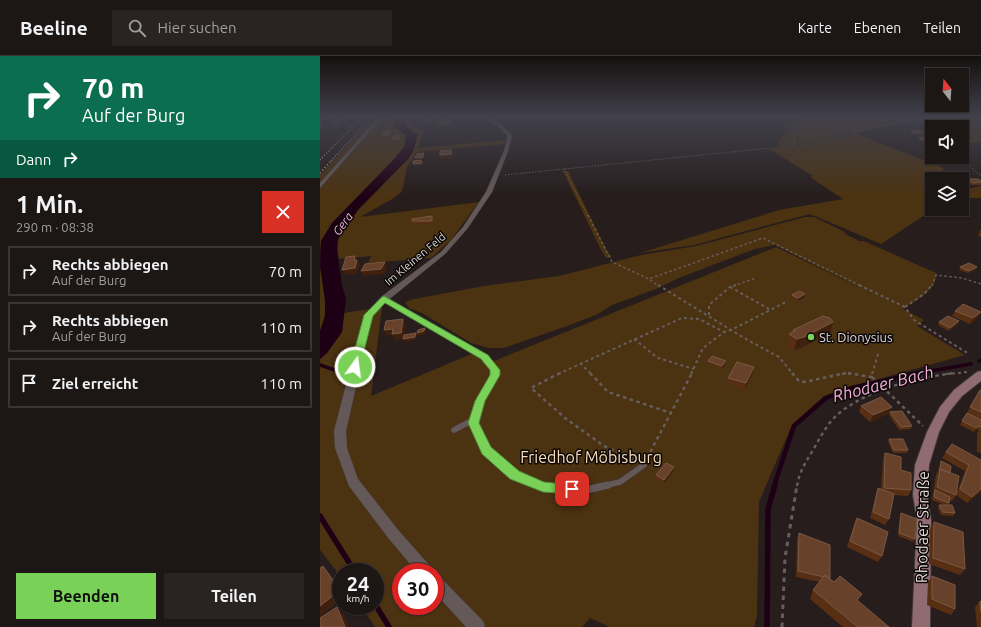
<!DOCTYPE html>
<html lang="de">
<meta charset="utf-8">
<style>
body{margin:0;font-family:Ubuntu,sans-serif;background:#292322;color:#f1f3f6;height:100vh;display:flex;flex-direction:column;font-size:15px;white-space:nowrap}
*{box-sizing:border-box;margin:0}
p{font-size:13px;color:#a09fa0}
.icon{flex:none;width:22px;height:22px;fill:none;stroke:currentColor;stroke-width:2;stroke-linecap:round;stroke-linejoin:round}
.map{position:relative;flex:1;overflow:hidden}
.sheet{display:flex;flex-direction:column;background:#1c1615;width:320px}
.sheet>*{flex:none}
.banner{background:#0b6e4f;color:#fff;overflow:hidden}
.needle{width:26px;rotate:343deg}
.fabs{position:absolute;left:605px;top:12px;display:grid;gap:8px}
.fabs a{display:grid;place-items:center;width:44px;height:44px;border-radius:0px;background:#1c1615;box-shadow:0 1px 3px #0004,0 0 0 1px #3a3534;font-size:20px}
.speed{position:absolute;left:12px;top:507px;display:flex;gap:8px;font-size:20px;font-weight:700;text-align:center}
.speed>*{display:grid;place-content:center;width:52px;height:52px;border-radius:50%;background:#1c1615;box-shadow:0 1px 3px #0004,0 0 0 1px #3a3534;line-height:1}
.speed small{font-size:10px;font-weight:400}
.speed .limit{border:6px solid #d22;background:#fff;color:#111}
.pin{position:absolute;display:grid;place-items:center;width:34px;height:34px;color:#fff;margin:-17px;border-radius:8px;box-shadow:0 2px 6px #0006}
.me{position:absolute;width:44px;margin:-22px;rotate:14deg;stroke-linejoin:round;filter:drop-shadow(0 0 3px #0008)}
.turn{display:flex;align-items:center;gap:14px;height:84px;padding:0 16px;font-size:18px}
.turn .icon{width:52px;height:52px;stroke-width:2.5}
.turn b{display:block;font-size:28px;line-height:34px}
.then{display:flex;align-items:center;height:38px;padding:0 16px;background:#0003;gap:8px;font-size:15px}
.round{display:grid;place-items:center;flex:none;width:42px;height:42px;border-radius:0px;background:#292322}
.headline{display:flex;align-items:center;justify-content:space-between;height:68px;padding:0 16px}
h1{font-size:24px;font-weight:600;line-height:30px}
.primary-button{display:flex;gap:8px;margin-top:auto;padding:8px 16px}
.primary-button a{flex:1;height:46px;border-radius:0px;background:#79d157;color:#111;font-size:16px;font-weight:600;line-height:46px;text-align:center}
.primary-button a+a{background:#292322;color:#f1f3f6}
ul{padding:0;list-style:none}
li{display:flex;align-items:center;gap:12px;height:50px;margin:0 8px 6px;padding:0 8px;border:2px solid #3a3534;border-radius:0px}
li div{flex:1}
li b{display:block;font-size:15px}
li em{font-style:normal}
header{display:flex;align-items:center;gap:24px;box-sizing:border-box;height:56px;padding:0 20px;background:#1c1615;border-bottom:1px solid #3a3534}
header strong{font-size:19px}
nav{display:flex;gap:22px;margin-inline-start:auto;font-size:14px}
.search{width:280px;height:36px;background:#292322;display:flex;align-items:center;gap:10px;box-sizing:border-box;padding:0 14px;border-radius:0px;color:#a09fa0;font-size:15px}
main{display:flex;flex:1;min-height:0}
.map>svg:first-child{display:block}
.green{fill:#4b3211;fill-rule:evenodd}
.water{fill:#1e0014}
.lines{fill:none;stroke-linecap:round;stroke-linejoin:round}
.stream-far2{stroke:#1e0014;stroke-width:3.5}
.stream-far1{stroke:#1e0014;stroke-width:4.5}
.stream{stroke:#1e0014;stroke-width:5.5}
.lane-far3-casing{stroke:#413938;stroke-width:2.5}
.lane-far2-casing{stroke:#413938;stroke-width:6}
.lane-far1-casing{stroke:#413938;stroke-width:7}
.lane-casing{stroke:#413938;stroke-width:8}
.street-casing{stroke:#413938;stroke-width:1}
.secondary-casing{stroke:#413938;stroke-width:2}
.path-far4{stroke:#665e5d;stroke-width:1;stroke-dasharray:1.5 1.5;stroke-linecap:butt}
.path-far3{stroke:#665e5d;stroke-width:1.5;stroke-dasharray:2.5 2.5;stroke-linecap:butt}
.path-far2{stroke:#665e5d;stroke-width:2;stroke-dasharray:3 3;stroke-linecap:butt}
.path-far1{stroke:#665e5d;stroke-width:2.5;stroke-dasharray:3.5 3.5;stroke-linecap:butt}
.path{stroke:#665e5d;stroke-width:3;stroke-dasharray:4.5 4.5;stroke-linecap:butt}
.lane-far3{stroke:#645958;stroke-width:2}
.lane-far2{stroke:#645958;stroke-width:4.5}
.lane-far1{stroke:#645958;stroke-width:5.5}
.lane{stroke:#645958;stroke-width:7}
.street{fill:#645958;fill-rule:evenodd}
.secondary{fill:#906b71;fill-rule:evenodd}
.rail-far1{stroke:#a8a2a1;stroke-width:1.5;stroke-dasharray:1 2;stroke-linecap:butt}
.rail{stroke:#a8a2a1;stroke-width:2;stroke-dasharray:1 2.5;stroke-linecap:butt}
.wall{fill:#592f14}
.shaded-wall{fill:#3f200e}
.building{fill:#674129;stroke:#7a5944}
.route{fill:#79d157;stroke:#4f8839}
.poi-dot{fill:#79d157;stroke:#0c0808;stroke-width:1.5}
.labels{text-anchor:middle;stroke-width:3;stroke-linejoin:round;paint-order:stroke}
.far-street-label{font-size:11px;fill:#dfd9d8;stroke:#0c0808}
.far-water-label{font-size:12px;font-style:italic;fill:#f6aeda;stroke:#0c0808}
.poi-label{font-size:13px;fill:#dfd9d8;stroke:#0c0808;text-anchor:start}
.near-park-label{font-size:16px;fill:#f6dbbc;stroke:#0c0808}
.near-street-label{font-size:16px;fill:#dfd9d8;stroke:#0c0808}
.near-water-label{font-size:17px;font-style:italic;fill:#f6aeda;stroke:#0c0808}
</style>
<header>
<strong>Beeline</strong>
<div class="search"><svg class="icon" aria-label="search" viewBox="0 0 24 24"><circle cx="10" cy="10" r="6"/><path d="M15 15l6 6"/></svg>Hier suchen</div>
<nav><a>Karte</a><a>Ebenen</a><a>Teilen</a></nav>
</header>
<main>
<section class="sheet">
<div class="banner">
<div class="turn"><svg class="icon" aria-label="right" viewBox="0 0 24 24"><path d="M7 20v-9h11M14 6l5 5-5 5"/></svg><div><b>70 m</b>Auf der Burg</div></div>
<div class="then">Dann<svg class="icon" aria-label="right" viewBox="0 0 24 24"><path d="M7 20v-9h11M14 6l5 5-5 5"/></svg></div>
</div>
<div class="headline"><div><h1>1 Min.</h1><p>290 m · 08:38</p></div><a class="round" style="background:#d93025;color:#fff"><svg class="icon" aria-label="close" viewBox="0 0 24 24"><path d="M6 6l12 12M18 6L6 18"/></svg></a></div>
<ul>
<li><svg class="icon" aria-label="right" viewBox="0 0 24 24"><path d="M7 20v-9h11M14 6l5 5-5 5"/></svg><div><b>Rechts abbiegen</b><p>Auf der Burg</p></div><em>70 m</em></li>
<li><svg class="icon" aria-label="right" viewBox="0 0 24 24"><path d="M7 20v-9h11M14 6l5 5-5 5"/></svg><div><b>Rechts abbiegen</b><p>Auf der Burg</p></div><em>110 m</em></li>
<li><svg class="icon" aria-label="arrive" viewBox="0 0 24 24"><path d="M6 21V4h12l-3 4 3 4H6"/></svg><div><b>Ziel erreicht</b></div><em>110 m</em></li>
</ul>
<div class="primary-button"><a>Beenden</a><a>Teilen</a></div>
</section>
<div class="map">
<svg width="661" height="571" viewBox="0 0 661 571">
<rect width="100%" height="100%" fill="#261d1c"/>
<path class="green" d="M56,61H74V70L86,79L84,91L72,106L12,167L1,185L0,198V119L50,65H53Z
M84,61H89C90,68 97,72 103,75L98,92L186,84L185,88L97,96L87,111L82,135L74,142L40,161L159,146L130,185L111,202L48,207L51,200L19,203C18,196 16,188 19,182C30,155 67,124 88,103L93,95L98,78C91,77 84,68 84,61Z
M477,61H661V87L642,86V71H627L622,63L558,71L536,78L622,111L625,118L633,123H612V153H614L561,188L490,158L374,189L320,197L459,154L523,143L490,121L493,120L449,93L491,88L534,78L530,76L490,87L460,90L457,88Z
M241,115H248L287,195L292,201L286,202L280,192L244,117Z
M642,129L648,133L661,130V142H642Z
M485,161H494L525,176L524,177L539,185H544L616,217L617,219C613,237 596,244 583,253L604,264L597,270L645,299L530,331L504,340L472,369L439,446L437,560L434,571H290L270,562L262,571H55L41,550H55V516H21V521L0,494V303L7,297L22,276L24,257L62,251L51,340L154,297L169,307L456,191L553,238L455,189L435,193L361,221L336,233L292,249L278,258L250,269L184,292H169L151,287L102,257L89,252L85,246L94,243L164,230L239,220L321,199L376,190ZM81,516H115V550H81Z
M0,200C1,223 11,256 0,275Z"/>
<path class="water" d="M74,61H84C84,68 91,77 98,78L93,95L88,103L38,154L18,183L17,194L22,229L26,243L22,276L7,297L0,303V275L5,260V244L0,211L1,185L12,167L77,100L84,91L86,79L74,70Z"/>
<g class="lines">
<path class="stream-far2" d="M659,305L661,304
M0,309L23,317
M593,318L651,308"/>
<path class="stream-far1" d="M454,430L474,370L506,342L532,332L598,317"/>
<path class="stream" d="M0,460L35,516
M55,548L69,571
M447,571L448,453L455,429"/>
<defs>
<path id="lane-far3" d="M0,64L6,61
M0,70V72"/>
<path id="lane-far2" d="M64,243L164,301L173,311L175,318"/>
<path id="lane-far1" d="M175,317L160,345L153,367L167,394L194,419L220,430
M134,374L153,364
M283,430L300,426L324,409"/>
<path id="lane" d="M218,429L223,431L266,434L288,429"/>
<path id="street" d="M61,61H65L49,76L0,132V127L47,74Z
M163,61C174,61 185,72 192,80L188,95L172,136L147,173L125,198L67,245L52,260L26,375L27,392L38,423L79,475L111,511L113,516H97L69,483L29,430L15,392L14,375L44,259L61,241L121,196L143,171L166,136L184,95L188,80L179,71Z
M115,519L120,521L163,565L165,571H146L115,537Z"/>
<path id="secondary" d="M661,315V325L642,340L629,356L619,376L609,409L607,439L611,464L610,571H592L597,464L593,439L595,409L607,376L620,351L634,334L657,316Z"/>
</defs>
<use href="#lane-far3" class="lane-far3-casing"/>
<use href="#lane-far2" class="lane-far2-casing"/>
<use href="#lane-far1" class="lane-far1-casing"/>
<use href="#lane" class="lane-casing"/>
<use href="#street" class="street-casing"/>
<use href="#secondary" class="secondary-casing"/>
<path class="path-far4" d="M616,61L623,71
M180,62L193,61
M19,70L28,61
M474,89L475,79L486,61
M642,101L657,117L661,119
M244,113L268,160
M185,119L490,88L556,71L608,63L619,64"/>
<path class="path-far3" d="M268,159L292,206L329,223L443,182L541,230
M330,224L339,230
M413,230L436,222
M612,230L616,219L642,222L661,228"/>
<path class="path-far2" d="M338,229L424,282L459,301L473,318
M539,229L585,251L594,264L649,298
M410,231L451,254
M585,251L604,238L612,229
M389,259V249L410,231L416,229
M314,283L338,302L374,313
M260,307L271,318
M238,318L362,262L379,263L404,276
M371,318L383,292L404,276L411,274L468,245
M522,318H534
M552,318L559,295
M626,318L648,316"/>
<path class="path-far1" d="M240,317L211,332L245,362L284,390L316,405
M270,317L288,336L351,357
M472,317L479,325L485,326L526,317
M528,317L551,321L552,317
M552,321L603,370
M327,402L372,317
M477,430C479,416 486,406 493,394C501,380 509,364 522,355C552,332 597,322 634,317"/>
<path class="path" d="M462,571L465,502L477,429"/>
<use href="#lane-far3" class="lane-far3"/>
<use href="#lane-far2" class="lane-far2"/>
<use href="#lane-far1" class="lane-far1"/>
<use href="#lane" class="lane"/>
<use href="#street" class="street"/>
<use href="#secondary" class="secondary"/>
<path class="rail-far1" d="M0,104L42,61
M11,105L52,61"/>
<path class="rail" d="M0,117L12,104"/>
</g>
<path class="wall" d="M22,63L23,65L18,69H13L12,67Z
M608,64L618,67L617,69L608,68L607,66Z
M591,75L603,76L602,78L596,79L591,77Z
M72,77L69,80L62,81V79Z
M79,79L80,81L79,85H73L72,83Z
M599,82L612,85V89H610L611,85L603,86L598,84Z
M648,123L661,125V129H652L647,126Z
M112,160L113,163V167L93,168L92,165Z
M660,174H661V181L658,180Z
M640,211L656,214L648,217L639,214Z
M485,238V241L478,245L471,242L472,239Z
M635,255L658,262L650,268L632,260Z
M639,265L638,268L629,275L618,269L619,266Z
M513,266L510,277L481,292L474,294L467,289L469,278L473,276V274Z
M388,305L406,308L402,313L388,308Z
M434,311L433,317L425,333L407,328L408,322Z
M661,332V397L657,396V377L659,374L656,373L654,376L640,369Z
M541,350L572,351L570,357L550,366L539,356Z
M570,356L592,370L591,373L579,374L569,359Z
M569,383L588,394L587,397H573L568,386Z
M626,396L661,404V436L647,447L636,439L645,415L622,402Z
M565,397L581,414L591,434L588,440L574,439L569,463L565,469L550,462L556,438L558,432L561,433L563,403Z
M621,405L630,417L636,439L632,445L630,444L629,447L628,449L635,457L633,460L621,459L618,452L619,449H625L612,444L616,419L618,415L620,408Z
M354,414L344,427L336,423V419Z
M581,457L595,483L593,486L578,480L580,461Z
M537,462L562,500L558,506L527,491L534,468Z
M614,466L645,513L640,519L609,508L610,472Z
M479,477L510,522L509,523L514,526L542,538L537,545L569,571H523L490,543L493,534L500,526L476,521L477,483Z
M612,520L635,553L631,559L607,549L608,526Z
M660,545L661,546V571H657L655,551Z"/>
<path class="shaded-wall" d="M110,61L111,65L110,70H105L104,68H102L101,65Z
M22,63L23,65L18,69V67Z
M131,63L132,71H125L124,68Z
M122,64L123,71L116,72V68Z
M71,75L72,77L69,80V79Z
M603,76L602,78L596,79V77Z
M612,83L611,85L603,86L604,84Z
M131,94L133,102L121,103L120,99Z
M104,97L105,99L103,103L96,104L95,102Z
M101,104L102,109L94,110L93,108Z
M35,200L40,209L37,217L24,219L22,214L34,204Z
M65,206L67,211L64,218L43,220L41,215Z
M657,211L656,214L648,217L649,215Z
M485,238V241L478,245V242Z
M661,256L658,262L650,268L653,262Z
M83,263L86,268L83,283L74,284L72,279L67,280L64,274L73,273Z
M639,265L638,268L629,275L630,272Z
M513,266L510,277L481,292L474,294L477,283Z
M105,272L106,275L105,278L98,280L97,277Z
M96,277L97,280L96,284L85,286L83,283Z
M406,305V308L402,313V310Z
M434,311L433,317L425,333L426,327Z
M572,351L570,357L550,366L553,359Z
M354,411V414L344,427V424Z
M661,433V436L647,447L652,441Z
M3,510L21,534V544L0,560V550Z
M17,551L24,559L29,571H25Z"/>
<path class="building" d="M110,61L109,66L104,67V64L101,65L102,62Z
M17,63H22L18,67H12Z
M123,63H131V67L124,68Z
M115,64H122L123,68H116Z
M608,64L617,65L618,67L609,66Z
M598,74L603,76L596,77L591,75Z
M71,75L69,79H62L64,76Z
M75,79H79V83H72Z
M607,81L612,83L604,84L599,82Z
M131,94L132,98L120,99V95Z
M104,97L103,101L95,102L97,98Z
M101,104L102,107L93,108V105Z
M648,123H658L661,125V126L653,127Z
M112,160V165H92V163Z
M35,200L34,204H37L35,212L22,214L26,201Z
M65,206L61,213L41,215L45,208Z
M649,207L657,211L649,215L640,211Z
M479,235L485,238L478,242L472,239Z
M643,248L661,256L653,262L635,255Z
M503,260L510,262L513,266L484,281L477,283L469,278L475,275L473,274Z
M628,260L639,265L630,272L619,266Z
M83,263L81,277L72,278L73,273L64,274L66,265Z
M105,272L104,275L97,277L98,274Z
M96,277L95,281L83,283L84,279Z
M392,300L406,305L402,310L388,305Z
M417,306L434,311L426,327L408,322Z
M660,334L661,335V356L650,351Z
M561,341L572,351L553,359L541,350Z
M582,355L592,370L581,371L570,356Z
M647,357L661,364V371L658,370L656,372L642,365Z
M569,383H583L588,394H574Z
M632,388L661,404V433L652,441L640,433L649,409L626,396Z
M565,397L581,401V414L591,417V434L564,432Z
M621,405L631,410L630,417L620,413Z
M346,407L354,411L344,424L336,419Z
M620,413L639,420L636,439L617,431Z
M558,432L574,438L569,463L553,456Z
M615,434L630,441L629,447L614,441Z
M619,449H632L635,457L623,456Z
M581,457L597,463L595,483L579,477Z
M537,462L568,476L562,500L530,485Z
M614,466L643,476L645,513L613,502Z
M479,477L510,489V522L508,521L505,519L504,521L478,515Z
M3,510L20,534L0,550V512Z
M505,519L514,526L520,520L542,538L537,544L569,571H538L493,534Z
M612,520L635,529V553L612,543Z
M660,545L661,546V556Z
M17,551L25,571H0V562Z"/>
<linearGradient id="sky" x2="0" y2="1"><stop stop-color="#15100f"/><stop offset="0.43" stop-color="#41404b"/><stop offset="1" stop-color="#41404b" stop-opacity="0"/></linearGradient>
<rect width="661" height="141" fill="url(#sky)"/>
<path class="route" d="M64,240L168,299L180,314V319L165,345L159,367L171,391L199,415L224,426L256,429L258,433L256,437L252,438L223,436L190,423L162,398L148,367L155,345L170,319V314L161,303L65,247L53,260L40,311L35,314L32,313L30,311L44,259L62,241Z"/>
<circle class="poi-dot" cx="491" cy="281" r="4"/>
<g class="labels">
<g class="far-street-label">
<text transform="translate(95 203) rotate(-40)" y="4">Im Kleinen Feld</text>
</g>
<g class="far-water-label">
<text transform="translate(23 168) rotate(-54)" y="4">Gera</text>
</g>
<g class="poi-label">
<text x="499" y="286">St. Dionysius</text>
</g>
<g class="near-park-label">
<text x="271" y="407">Friedhof Möbisburg</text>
</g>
<g class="near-street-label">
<text transform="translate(602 471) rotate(-89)" y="6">Rhodaer Straße</text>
</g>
<g class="near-water-label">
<text transform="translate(563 328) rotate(-14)" y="6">Rhodaer Bach</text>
</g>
</g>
</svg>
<div class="fabs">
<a><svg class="needle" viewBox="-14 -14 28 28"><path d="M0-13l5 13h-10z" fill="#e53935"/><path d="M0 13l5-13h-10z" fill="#a09fa0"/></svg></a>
<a><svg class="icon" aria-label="sound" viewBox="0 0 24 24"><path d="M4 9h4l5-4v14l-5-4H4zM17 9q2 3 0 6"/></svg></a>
<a><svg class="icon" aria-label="layers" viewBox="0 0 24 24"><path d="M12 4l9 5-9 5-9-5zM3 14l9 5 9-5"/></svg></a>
</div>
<div class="speed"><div>24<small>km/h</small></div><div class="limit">30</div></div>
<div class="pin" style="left:252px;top:433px;background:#d93025"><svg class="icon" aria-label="arrive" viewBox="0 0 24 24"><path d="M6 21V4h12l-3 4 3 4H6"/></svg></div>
<svg class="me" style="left:35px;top:311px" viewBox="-20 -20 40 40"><circle r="17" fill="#79d157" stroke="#fff" stroke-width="3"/><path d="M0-11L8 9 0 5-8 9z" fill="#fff"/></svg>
</div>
</main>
